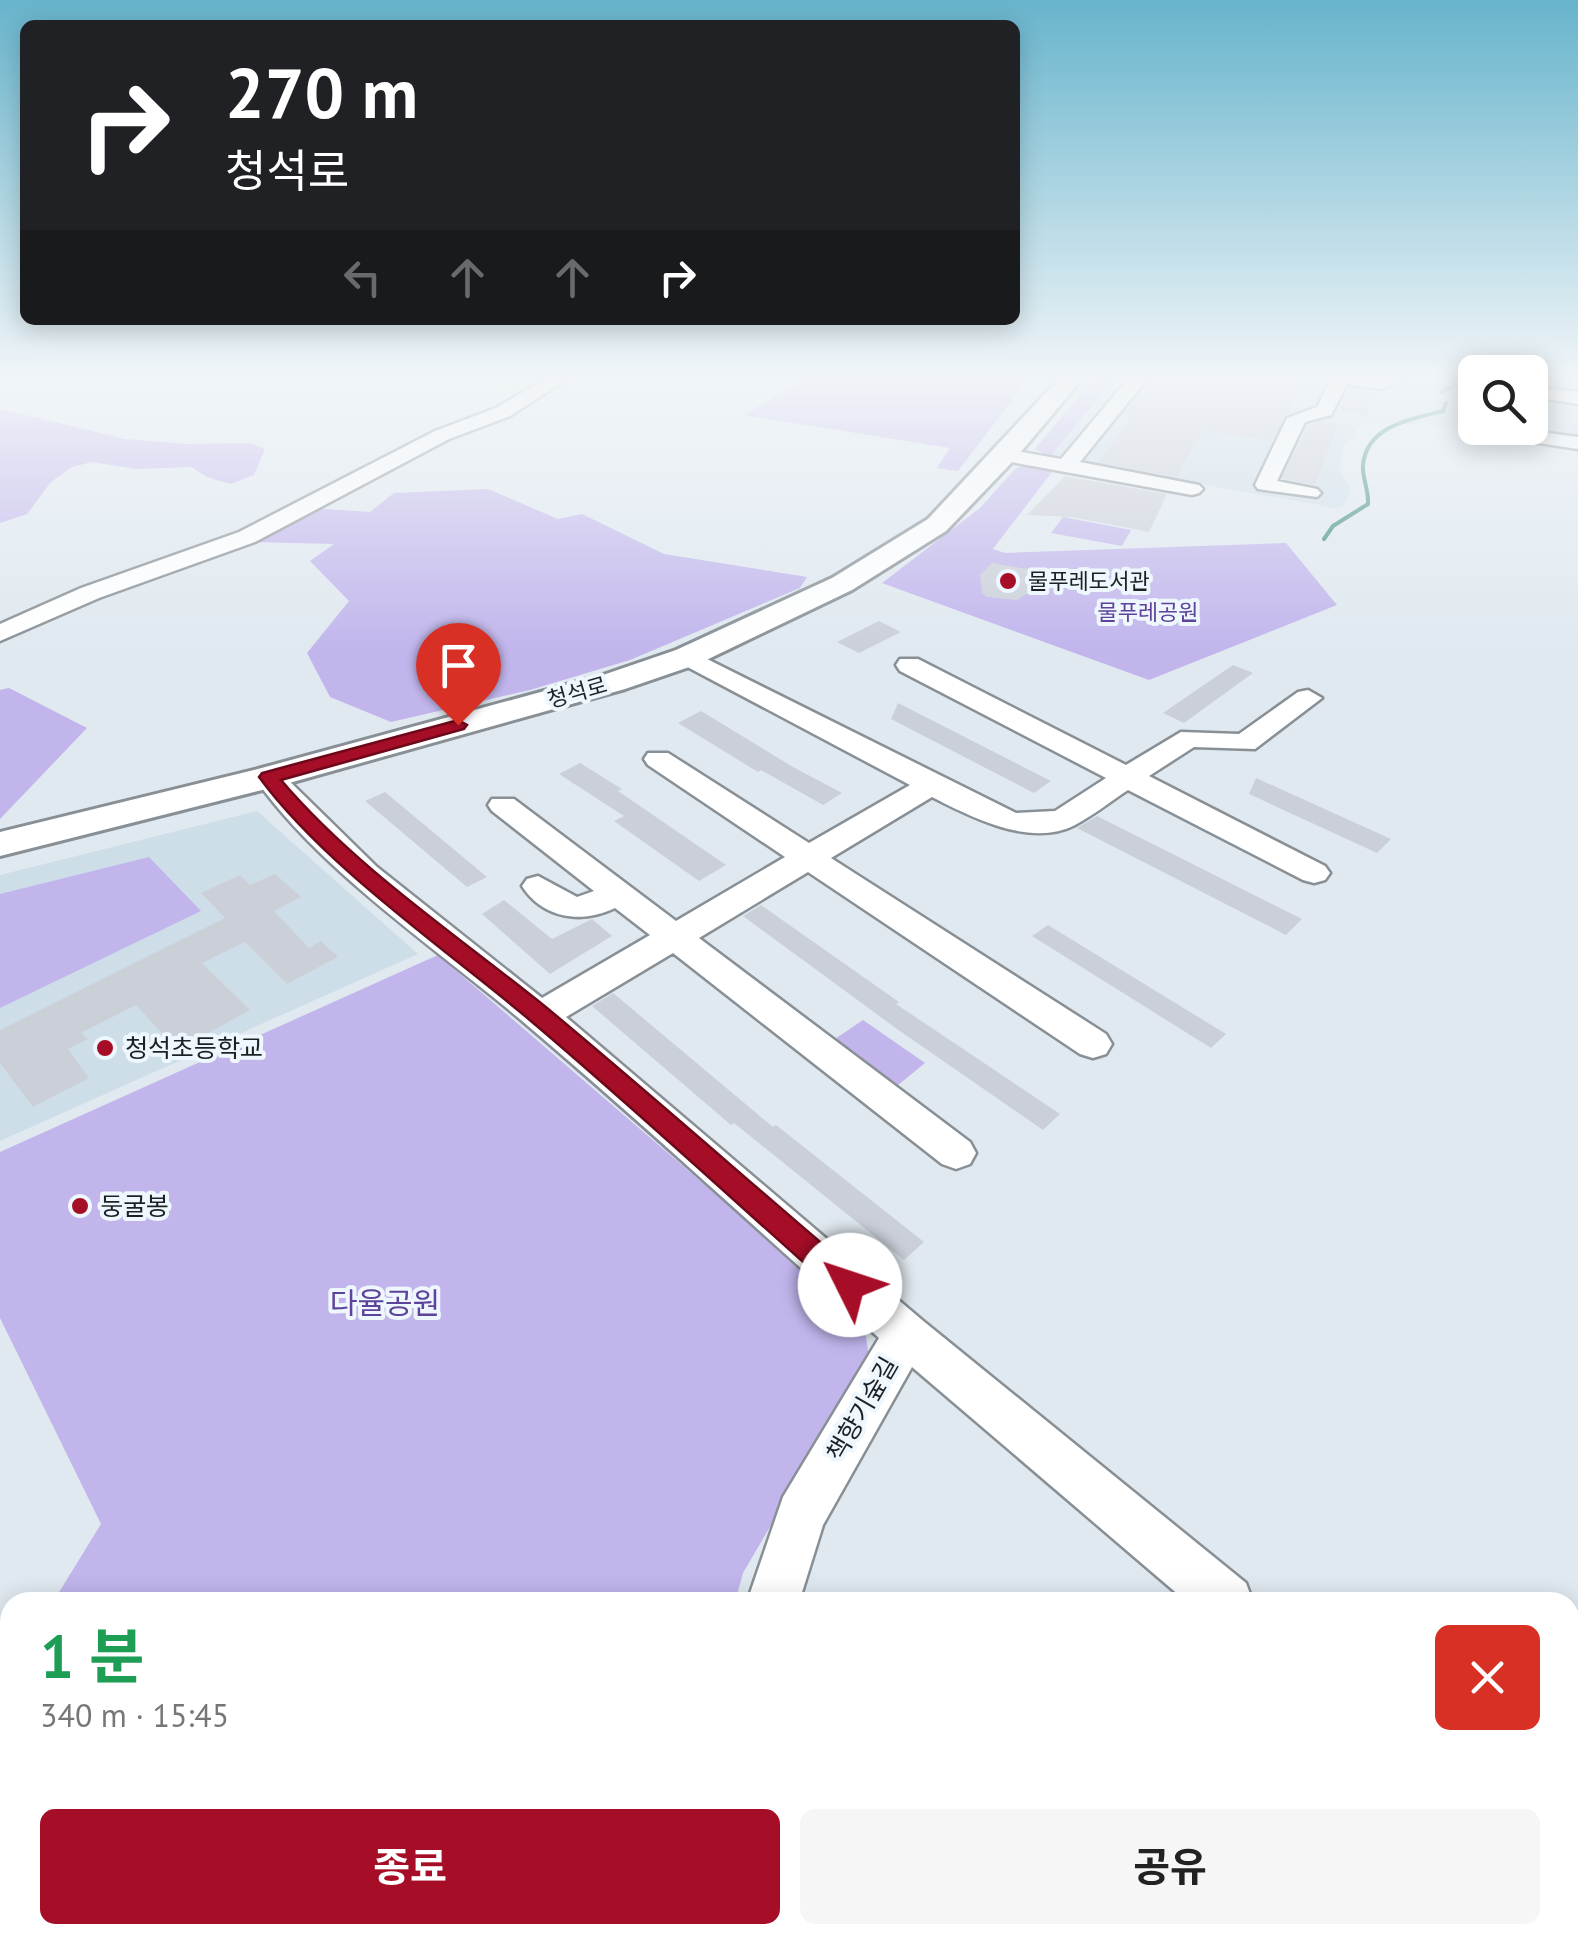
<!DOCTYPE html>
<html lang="ko">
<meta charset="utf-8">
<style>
body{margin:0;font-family:"PT Sans","Noto Sans KR",sans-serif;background:#f6f6f6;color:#222;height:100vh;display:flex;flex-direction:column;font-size:38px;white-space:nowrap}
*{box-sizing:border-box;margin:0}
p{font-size:32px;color:#767676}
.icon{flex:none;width:55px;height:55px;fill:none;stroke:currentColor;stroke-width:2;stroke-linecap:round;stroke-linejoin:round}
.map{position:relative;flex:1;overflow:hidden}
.details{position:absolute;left:0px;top:1592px;width:1580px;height:352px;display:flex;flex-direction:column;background:#fff;border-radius:30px 30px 0 0;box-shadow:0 5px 25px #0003}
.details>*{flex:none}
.banner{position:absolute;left:20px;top:20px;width:1000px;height:305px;border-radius:15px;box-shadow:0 5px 25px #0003;background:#202124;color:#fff;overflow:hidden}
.tools{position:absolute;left:1458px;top:355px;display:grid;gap:20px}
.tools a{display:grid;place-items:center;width:90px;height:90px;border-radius:15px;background:#fff;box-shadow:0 5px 25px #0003;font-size:50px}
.pin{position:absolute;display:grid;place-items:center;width:85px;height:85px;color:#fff;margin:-102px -42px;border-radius:50% 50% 50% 0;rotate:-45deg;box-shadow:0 0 10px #0007}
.pin .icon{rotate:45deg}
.me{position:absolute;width:110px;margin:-55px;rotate:311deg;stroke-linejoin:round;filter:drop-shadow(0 0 8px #0008)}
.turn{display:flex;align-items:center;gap:35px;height:210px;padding:0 40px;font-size:45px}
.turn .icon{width:130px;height:130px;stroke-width:2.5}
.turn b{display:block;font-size:70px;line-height:85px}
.lanes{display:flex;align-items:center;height:95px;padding:0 40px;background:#0003;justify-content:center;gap:50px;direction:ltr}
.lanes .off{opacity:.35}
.round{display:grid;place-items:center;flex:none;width:105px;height:105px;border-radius:15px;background:#f6f6f6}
.overview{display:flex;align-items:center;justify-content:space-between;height:170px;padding:0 40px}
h1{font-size:60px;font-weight:700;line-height:75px;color:#1e9e55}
.action{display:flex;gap:20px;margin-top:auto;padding:20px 40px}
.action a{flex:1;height:115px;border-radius:15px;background:#a60d27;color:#fff;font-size:40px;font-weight:700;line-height:115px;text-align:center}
.action a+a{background:#f6f6f6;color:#222}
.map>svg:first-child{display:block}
.built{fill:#cedee9}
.green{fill:#c1b5ec}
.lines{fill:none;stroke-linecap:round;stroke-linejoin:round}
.stream-far1{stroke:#3a897b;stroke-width:4}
.stream{stroke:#3a897b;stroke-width:12}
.building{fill:#cbcfd8}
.minor-casing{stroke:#889096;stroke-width:5}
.major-casing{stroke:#889096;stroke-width:6}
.minor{fill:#fff;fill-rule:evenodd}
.major{fill:#fff;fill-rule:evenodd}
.route{fill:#a60d27;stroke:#6c0819;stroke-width:2.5}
.poi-dot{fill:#a60d27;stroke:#edf7fd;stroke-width:4}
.labels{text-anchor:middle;stroke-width:8;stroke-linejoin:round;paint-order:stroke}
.far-poi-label{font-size:22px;fill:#1d2123;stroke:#edf7fd;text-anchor:start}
.far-park-label{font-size:22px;fill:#5e439a;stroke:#edf7fd}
.far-street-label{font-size:22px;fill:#1d2123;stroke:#edf7fd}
.poi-label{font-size:25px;fill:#1d2123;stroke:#edf7fd;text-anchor:start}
.street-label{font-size:25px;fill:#1d2123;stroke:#edf7fd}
.near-park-label{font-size:30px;fill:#5e439a;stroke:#edf7fd}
</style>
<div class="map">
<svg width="1578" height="1944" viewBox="0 0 1578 1944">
<rect width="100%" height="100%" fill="#e0e9f0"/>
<path class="built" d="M1114,379H1475V428H1530V379H1578V446L1425,425L1363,423L1342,450L1340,469L1351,491L1343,506L1335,508L1050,457Z
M257,811L418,954L0,1141V875Z"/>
<path class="green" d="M804,379H1028L958,471L937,468L950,448L744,415Z
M1093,379H1114L1050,457L1035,449Z
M0,409L125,439L185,444L250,443L265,449L254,475L230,484L207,477L191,467L137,469L92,462L72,467L51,482L27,514L0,523Z
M1031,464L1055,468L993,549L1005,553L1286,543L1337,605L1149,680L882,583L980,508L1016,468Z
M488,489L558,519L582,514L664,554L807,577L800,588L630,660L530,690L391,722L330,697L307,653L349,601L310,561L334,544L249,542L307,508L370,512L394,493Z
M1063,517L1131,530L1122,546L1051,533Z
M9,688L87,728L0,819V690Z
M149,857L201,911L0,1008V894Z
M438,955L864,1322L869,1357L743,1573L735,1602H53L101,1524L0,1318V1152Z
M863,1020L925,1063L892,1090L829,1043Z
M10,1674V1935H636L631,1944H0V1691Z"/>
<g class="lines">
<path class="stream-far1" d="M1441,392L1467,379
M1324,539L1333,526L1368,504C1369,490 1362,478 1363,465C1367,425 1412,419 1443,411L1446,403"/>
<path class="stream" d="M1570,1785L1578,1760
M1520,1944L1522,1935"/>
</g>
<path class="building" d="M1151,379H1305L1272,441L1204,430L1176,477L1099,462L1129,418L1122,416Z
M1349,388L1374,392L1366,415L1340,411Z
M1322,421L1338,424L1315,485L1282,478L1308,425Z
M1065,476L1167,494L1149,532L1072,517L1027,515Z
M992,563L1033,570L1037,578L1034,589L1017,600L987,597L982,593L980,575Z
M879,621L901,632L859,653L837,642Z
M1233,665L1253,673L1184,723L1163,713Z
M898,703L1051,781L1034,793L891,719Z
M701,711L793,767L842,793L823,805L761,770L758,772L678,723Z
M580,763L622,789L618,791L726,865L699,881L614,821L624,816L559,774Z
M1256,778L1391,839L1377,853L1249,794Z
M385,792L487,877L467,887L365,801Z
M1097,816L1302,919L1286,935L1077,828Z
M275,874L301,897L274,911L309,948L321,941L338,957L287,984L245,942L202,963L250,1010L177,1050L136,1005L81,1033L88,1039L68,1049L89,1078L33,1107L0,1063V1030L225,918L201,893L240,875L250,885Z
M504,900L552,939L592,919L612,936L550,974L482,914Z
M761,905L899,1002L896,1004L1060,1114L1043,1130L897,1029L743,916Z
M1048,925L1226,1034L1211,1048L1032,936Z
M613,993L773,1127L776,1125L924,1242L904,1260L734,1123L731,1125L592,1006Z"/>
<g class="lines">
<defs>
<path id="minor" d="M545,379H567L510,416L449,439L255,542L99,598L0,641V624L81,588L239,532L435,431L496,408Z
M1128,379H1147L1080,462L1199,485L1203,489L1199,493L1192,495L1005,461L995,455L1005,449L1061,459Z
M1331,379H1405L1381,389L1347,384L1331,415L1305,422L1277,481L1317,489L1321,493L1317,497L1258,489L1255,485L1287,418L1317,407Z
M1542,388L1578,392V404L1542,398L1530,402V390Z
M1475,390V428H1512L1578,437V449L1468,432L1462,425L1466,396Z
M687,649L1016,813L1055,811L1106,778L900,671L896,665L900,659H918L1126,765L1181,732L1239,734L1298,692L1308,690L1322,698L1255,749L1194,747L1149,776L1325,866L1330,873L1325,880L1314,883L1303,880L1128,790C1111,801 1094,815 1075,825C1031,848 971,817 932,797L831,858L1106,1034L1112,1044L1106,1054L1093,1058L1080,1054L808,872L699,938L970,1142L976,1153L970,1164L956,1169L942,1164L673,953L566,1017L922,1320L1246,1583L1253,1602H1187L912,1367L823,1525L799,1602H747L783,1497L879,1338C762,1234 647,1127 528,1026C441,951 320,872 254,777L259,771H279L377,867L542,998L650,935L615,908C582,924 543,919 522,886L527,879L538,876L577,897L594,891L492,811L488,805L492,799H514L676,921L785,857L648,765L644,759L648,753H668L809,843L910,785L678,662L674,657L678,652Z
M1570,1857L1578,1861V1926L1570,1923Z
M632,1935H696L693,1944H628Z"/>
<path id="major" d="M1059,379H1082L1014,460L946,531L852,590L698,664L625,689L282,785L0,856V832L258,769L603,675L676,650L832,578L928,519Z"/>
</defs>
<use href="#minor" class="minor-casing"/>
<use href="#major" class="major-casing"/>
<use href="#minor" class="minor"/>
<use href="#major" class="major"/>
</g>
<linearGradient id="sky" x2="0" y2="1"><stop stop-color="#67b4cc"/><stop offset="0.58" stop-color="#f1f5f8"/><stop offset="1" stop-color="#f1f5f8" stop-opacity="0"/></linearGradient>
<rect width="1578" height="651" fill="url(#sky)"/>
<path class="route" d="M458,720L467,725L464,729L281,780C356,868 457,935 547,1008C653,1096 755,1187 860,1276L864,1285L860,1294L850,1298L839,1294C735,1202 632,1106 525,1016C441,946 323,864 259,777L262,773Z"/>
<g class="poi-dot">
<circle cx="1008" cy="581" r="10"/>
<circle cx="105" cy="1048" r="10"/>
<circle cx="80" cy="1206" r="10"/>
</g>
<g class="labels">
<g class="far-poi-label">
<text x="1028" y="589">물푸레도서관</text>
</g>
<g class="far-park-label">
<text x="1148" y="620">물푸레공원</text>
</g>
<g class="far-street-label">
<text transform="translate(577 692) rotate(-16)" y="8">청석로</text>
</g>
<g class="poi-label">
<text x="125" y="1057">청석초등학교</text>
<text x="100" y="1215">둥굴봉</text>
</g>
<g class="street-label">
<text transform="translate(862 1409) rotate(-60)" y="9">책향기숲길</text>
</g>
<g class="near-park-label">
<text x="385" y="1314">다율공원</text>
</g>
</g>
</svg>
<div class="tools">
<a><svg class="icon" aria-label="search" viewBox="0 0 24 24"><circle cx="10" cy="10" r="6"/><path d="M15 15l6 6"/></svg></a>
</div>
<div class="pin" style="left:458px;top:725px;background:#d93025"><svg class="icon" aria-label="arrive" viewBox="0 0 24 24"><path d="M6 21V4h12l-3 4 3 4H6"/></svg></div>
<svg class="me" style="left:850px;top:1285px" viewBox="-20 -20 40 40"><circle r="19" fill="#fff"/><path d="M0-13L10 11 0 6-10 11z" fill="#a60d27"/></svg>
<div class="banner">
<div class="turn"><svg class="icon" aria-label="right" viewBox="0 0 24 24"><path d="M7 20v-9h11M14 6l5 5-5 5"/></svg><div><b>270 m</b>청석로</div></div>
<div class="lanes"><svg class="icon off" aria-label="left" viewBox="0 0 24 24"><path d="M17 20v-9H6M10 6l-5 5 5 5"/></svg><svg class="icon off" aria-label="ahead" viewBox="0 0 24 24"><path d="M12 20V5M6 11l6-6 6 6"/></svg><svg class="icon off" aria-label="ahead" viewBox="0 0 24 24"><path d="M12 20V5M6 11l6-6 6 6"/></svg><svg class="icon" aria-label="right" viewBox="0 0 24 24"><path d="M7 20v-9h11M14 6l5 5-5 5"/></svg></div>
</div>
<section class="details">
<div class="overview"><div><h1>1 분</h1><p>340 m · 15:45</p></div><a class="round" style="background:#d93025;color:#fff"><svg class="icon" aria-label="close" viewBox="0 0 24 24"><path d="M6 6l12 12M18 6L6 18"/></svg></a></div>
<div class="action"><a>종료</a><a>공유</a></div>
</section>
</div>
